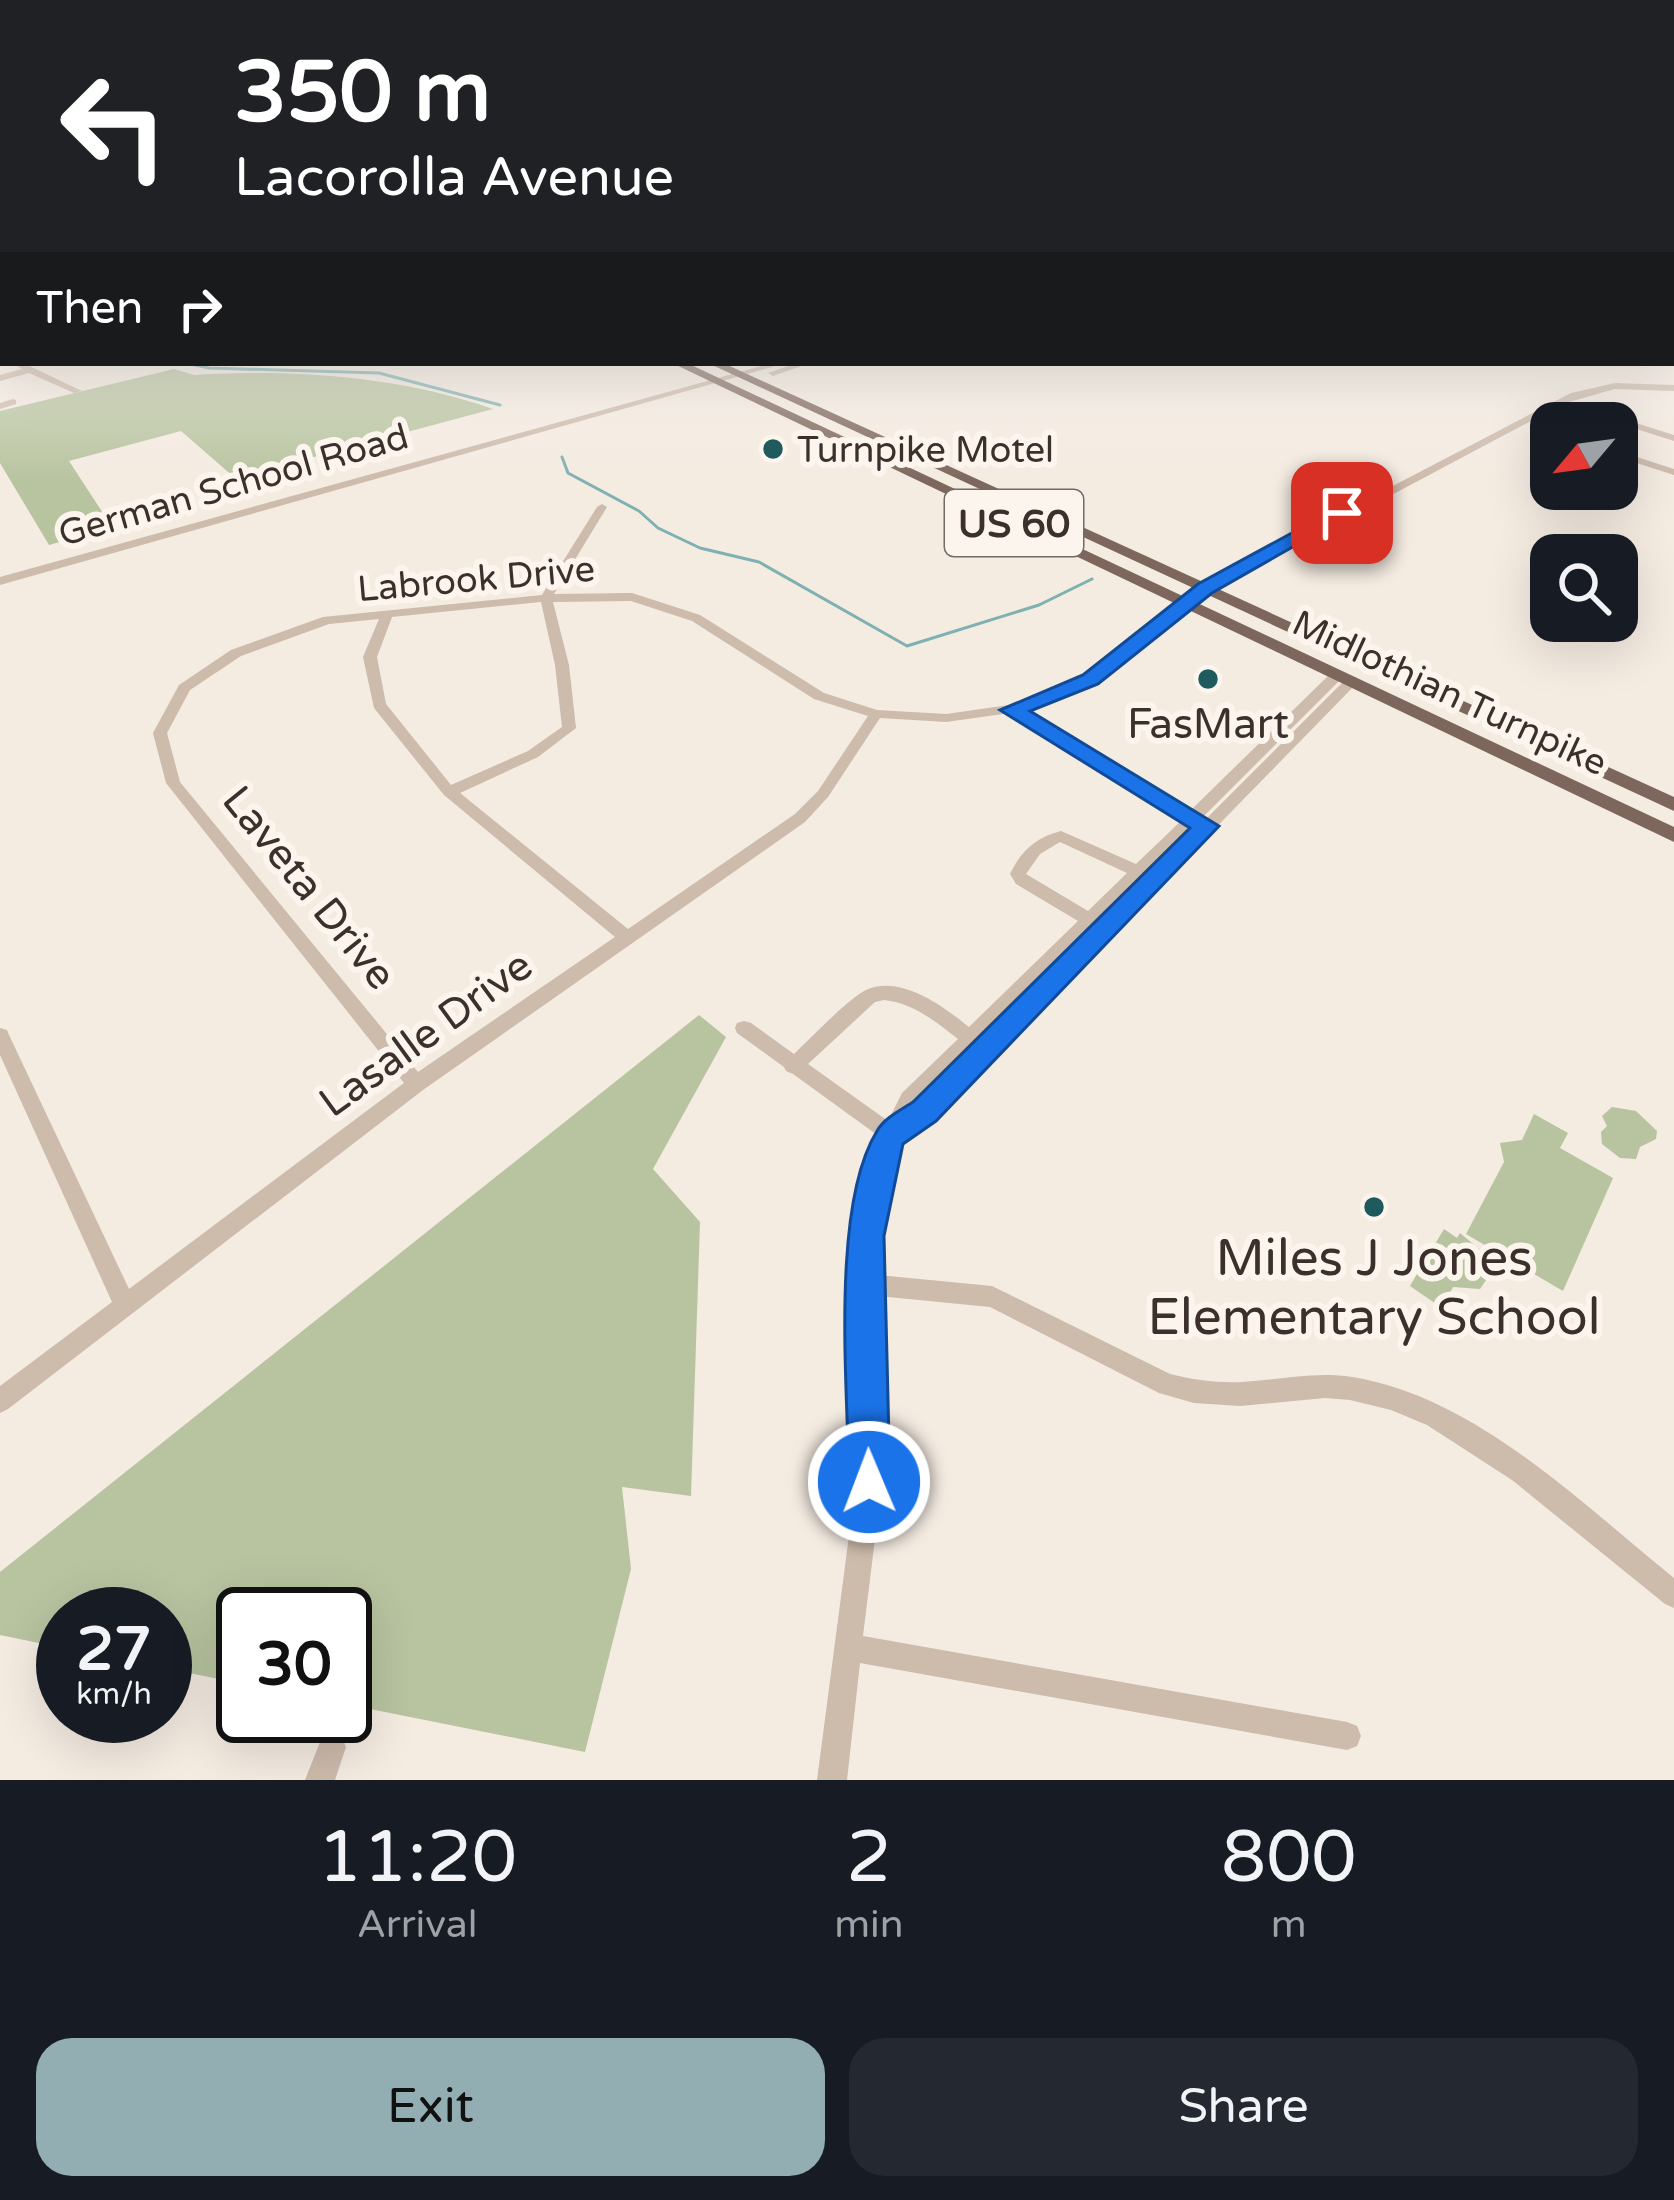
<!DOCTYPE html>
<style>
body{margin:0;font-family:"Varela Round",sans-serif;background:#242831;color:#f1f3f6;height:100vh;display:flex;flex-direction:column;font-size:45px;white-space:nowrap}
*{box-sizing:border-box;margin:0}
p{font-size:39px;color:#9ea1a6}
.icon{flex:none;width:66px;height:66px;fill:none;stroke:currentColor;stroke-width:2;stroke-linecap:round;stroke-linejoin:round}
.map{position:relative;height:1780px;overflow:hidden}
.drawer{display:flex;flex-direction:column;background:#171b24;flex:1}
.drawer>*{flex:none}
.guide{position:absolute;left:0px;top:0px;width:1674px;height:366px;box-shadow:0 12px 48px #0002;background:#202124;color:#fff;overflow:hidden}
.needle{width:78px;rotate:241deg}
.fabs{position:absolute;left:1530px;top:402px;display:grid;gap:24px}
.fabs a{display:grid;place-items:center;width:108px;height:108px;border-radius:24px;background:#171b24;box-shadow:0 12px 48px #0002;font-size:60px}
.speed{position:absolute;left:36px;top:1587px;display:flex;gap:24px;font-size:60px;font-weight:700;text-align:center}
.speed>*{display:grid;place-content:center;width:156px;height:156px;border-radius:50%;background:#171b24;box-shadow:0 12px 48px #0002;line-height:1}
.speed small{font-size:30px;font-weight:400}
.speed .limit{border:6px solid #111;border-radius:18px;background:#fff;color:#111}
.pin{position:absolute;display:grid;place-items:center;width:102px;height:102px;color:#fff;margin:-51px;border-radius:24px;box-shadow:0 6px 18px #0006}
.me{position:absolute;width:132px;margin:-66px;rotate:359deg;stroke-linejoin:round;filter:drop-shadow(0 0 9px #0008)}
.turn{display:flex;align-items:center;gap:42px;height:252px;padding:0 36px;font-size:54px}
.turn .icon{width:156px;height:156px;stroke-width:2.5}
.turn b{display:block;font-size:84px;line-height:102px}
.then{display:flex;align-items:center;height:114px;padding:0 36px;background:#0003;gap:24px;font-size:45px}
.eta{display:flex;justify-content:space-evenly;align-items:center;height:204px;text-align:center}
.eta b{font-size:72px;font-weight:600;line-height:84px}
.button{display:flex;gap:24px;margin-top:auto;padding:24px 36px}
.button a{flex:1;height:138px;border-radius:36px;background:#92aeb2;color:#111;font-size:48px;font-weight:600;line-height:138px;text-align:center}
.button a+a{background:#242831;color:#f1f3f6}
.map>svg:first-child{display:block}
.green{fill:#b8c4a0}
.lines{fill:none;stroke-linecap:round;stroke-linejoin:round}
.stream{stroke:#7fb0b2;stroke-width:3}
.minor{fill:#cdbbac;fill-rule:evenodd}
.major{fill:#7d675c;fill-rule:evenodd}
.route{fill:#1a73e8;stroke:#114b97;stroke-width:3}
.poi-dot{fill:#1f5a5e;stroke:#fbf5ee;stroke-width:4.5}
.labels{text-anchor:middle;stroke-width:12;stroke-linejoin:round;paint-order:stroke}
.far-poi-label{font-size:36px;fill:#3b302b;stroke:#fbf5ee;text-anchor:start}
.far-street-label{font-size:36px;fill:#3b302b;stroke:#fbf5ee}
.shield{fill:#fbf5ee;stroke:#756b66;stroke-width:3}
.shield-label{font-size:39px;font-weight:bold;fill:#3b302b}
.poi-label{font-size:42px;fill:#3b302b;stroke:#fbf5ee}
.street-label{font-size:42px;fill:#3b302b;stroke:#fbf5ee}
.near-poi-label{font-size:51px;fill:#3b302b;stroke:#fbf5ee}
</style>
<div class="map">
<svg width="1674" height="1780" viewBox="0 0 1674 1780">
<rect width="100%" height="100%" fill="#f4ebe1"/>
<path class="green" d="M174,369L194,375C293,369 399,376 493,409L235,478L181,431L69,461L112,527L49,545L0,463V411Z
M699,1015L726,1037L653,1169L700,1222L691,1496L622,1487L631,1569L585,1752L345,1704V1614H243V1684L165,1668V1614H63V1648L0,1635V1572Z
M1612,1107L1636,1111L1657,1131L1656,1139L1640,1147L1636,1159L1620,1158L1602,1144L1601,1132L1607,1126L1602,1116Z
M1534,1114L1568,1133L1560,1148L1613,1178L1563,1291L1466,1234L1504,1162L1500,1143L1522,1140Z
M1444,1229L1457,1238L1460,1233L1497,1264L1480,1289L1453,1287L1442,1308L1410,1286Z"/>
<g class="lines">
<path class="stream" d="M186,363L209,368L379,373L500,405
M562,457L568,473L639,511L658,528L700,548L759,562L907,646L1039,605L1092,579"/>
<path class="minor" d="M1671,259H1674V263H1671Z
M1671,309H1674V313H1671Z
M0,335H3V341H0Z
M12,363H23L82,391L74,393L29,373L0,381V375L22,369Z
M772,363H786L0,585V577Z
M797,363H810L773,376L768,373Z
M1615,383L1674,385V391L1615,389L1569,402L1674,435V441L1561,405L1209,592L1095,682L1023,710L1191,810L1332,672H1342V678L1203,817L1206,819L1346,679H1356L1358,682L992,1057L932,1117L899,1140L892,1154L877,1236L878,1275L992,1286L1170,1374C1194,1380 1217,1383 1242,1382C1278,1380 1315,1371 1352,1377C1474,1396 1581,1503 1674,1578V1608L1665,1604L1512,1480L1427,1425L1391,1410L1350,1400L1325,1398L1240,1406L1194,1403L1159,1393L990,1307L878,1296L882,1482L863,1636L1347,1722L1357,1726L1361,1736L1357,1746L1347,1750L860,1663L847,1780H817L856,1482L855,1236L872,1154L880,1137L793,1074L786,1071L784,1067L737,1033L735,1028L737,1023L744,1021L751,1023L794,1054C810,1039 849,998 866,990C901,974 944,1007 969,1027L1078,921L1016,884L1010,874C1021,851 1036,837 1061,831L1136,864L1183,819L1010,713L946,722L880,718L828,797L805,822L423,1090L8,1409L0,1413V1386L112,1302L0,1055V1028L7,1030L9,1035L129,1289L404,1083L166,783L153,733L179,685L231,650L323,617L542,595L597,507L602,504L607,507L554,594L632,593L700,615L824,693L877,710L946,714L1009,705L1085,676L1201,586L1571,393ZM631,601L692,621L814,699L868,716L818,791L795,814L628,929L460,793L538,757L576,728L569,665L553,602ZM541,602L555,665L562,727L528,751L451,785L386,704L377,657L392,617ZM379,619L363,657L374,708L444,795L615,937L418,1072L180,782L167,733L190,690L241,656L329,624ZM1194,826L1198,827L1151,874L1149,871ZM1060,842L1127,873L1088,911L1026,874L1040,854ZM1141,879H1147L1103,922L1101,919ZM1092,928L1097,929L984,1041L983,1038ZM884,1000C913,1003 935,1021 958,1039L902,1093L888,1121L808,1064L875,1002ZM972,1049L975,1050L915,1108L916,1104Z
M13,399L16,400V404L0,409V403Z
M1628,454L1674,469V475L1624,459L1623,457Z
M332,1733L342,1737L346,1747L335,1780H305L322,1737Z"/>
<path class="major" d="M1671,317L1674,318V325L1671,324Z
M672,363H687L1674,827V842Z
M708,363H723L1674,797V811Z"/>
</g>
<linearGradient id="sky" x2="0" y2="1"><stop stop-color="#7eb2d2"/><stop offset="0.48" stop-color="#faf6f2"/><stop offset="1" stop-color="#faf6f2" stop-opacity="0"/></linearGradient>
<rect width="1674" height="482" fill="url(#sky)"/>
<path class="route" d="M1336,509L1352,513L1212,593L1098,684L1030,711L1219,826L936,1121L903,1144L884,1236L890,1482L884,1497L869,1503L855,1497L849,1482C848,1391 830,1207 877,1131C884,1118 901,1110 913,1102L1190,828L1000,710L1083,675L1198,584Z"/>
<g class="poi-dot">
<circle cx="773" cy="449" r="12"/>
<circle cx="1208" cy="679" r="12"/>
<circle cx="1374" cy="1207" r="12"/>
</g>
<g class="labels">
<g class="far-poi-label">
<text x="797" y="462">Turnpike Motel</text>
</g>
<g class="far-street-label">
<text transform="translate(233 484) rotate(-16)" y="13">German School Road</text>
<text transform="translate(476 578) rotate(-5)" y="13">Labrook Drive</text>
<text transform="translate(1450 692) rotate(25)" y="13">Midlothian Turnpike</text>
</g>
<rect class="shield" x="945" y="490" width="138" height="66" rx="9"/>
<g class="shield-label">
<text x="1014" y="537">US 60</text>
</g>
<g class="poi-label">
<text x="1208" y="738">FasMart</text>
</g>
<g class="street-label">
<text transform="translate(310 887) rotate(51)" y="15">Laveta Drive</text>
<text transform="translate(425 1033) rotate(-36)" y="15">Lasalle Drive</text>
</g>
<g class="near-poi-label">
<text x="1374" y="1275">Miles J Jones<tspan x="1374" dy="59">Elementary School</tspan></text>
</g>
</g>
</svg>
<div class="fabs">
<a><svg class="needle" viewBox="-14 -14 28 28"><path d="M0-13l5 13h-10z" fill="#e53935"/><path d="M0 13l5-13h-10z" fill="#9ea1a6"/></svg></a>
<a><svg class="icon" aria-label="search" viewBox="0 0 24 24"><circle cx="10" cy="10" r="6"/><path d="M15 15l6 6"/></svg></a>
</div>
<div class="speed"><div>27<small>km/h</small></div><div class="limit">30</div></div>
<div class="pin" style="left:1342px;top:513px;background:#d93025"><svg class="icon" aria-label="arrive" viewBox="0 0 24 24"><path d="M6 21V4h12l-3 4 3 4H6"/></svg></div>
<svg class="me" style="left:869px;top:1482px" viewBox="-20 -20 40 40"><circle r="17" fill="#1a73e8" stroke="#fff" stroke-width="3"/><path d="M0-11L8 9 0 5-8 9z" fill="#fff"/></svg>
<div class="guide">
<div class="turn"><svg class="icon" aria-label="left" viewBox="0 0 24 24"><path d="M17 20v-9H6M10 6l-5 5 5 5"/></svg><div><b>350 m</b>Lacorolla Avenue</div></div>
<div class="then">Then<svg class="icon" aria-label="right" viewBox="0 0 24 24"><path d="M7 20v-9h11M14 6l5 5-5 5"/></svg></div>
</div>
</div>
<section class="drawer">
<div class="eta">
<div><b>11:20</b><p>Arrival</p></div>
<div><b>2</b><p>min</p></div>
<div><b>800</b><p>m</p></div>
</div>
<div class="button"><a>Exit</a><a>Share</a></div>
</section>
